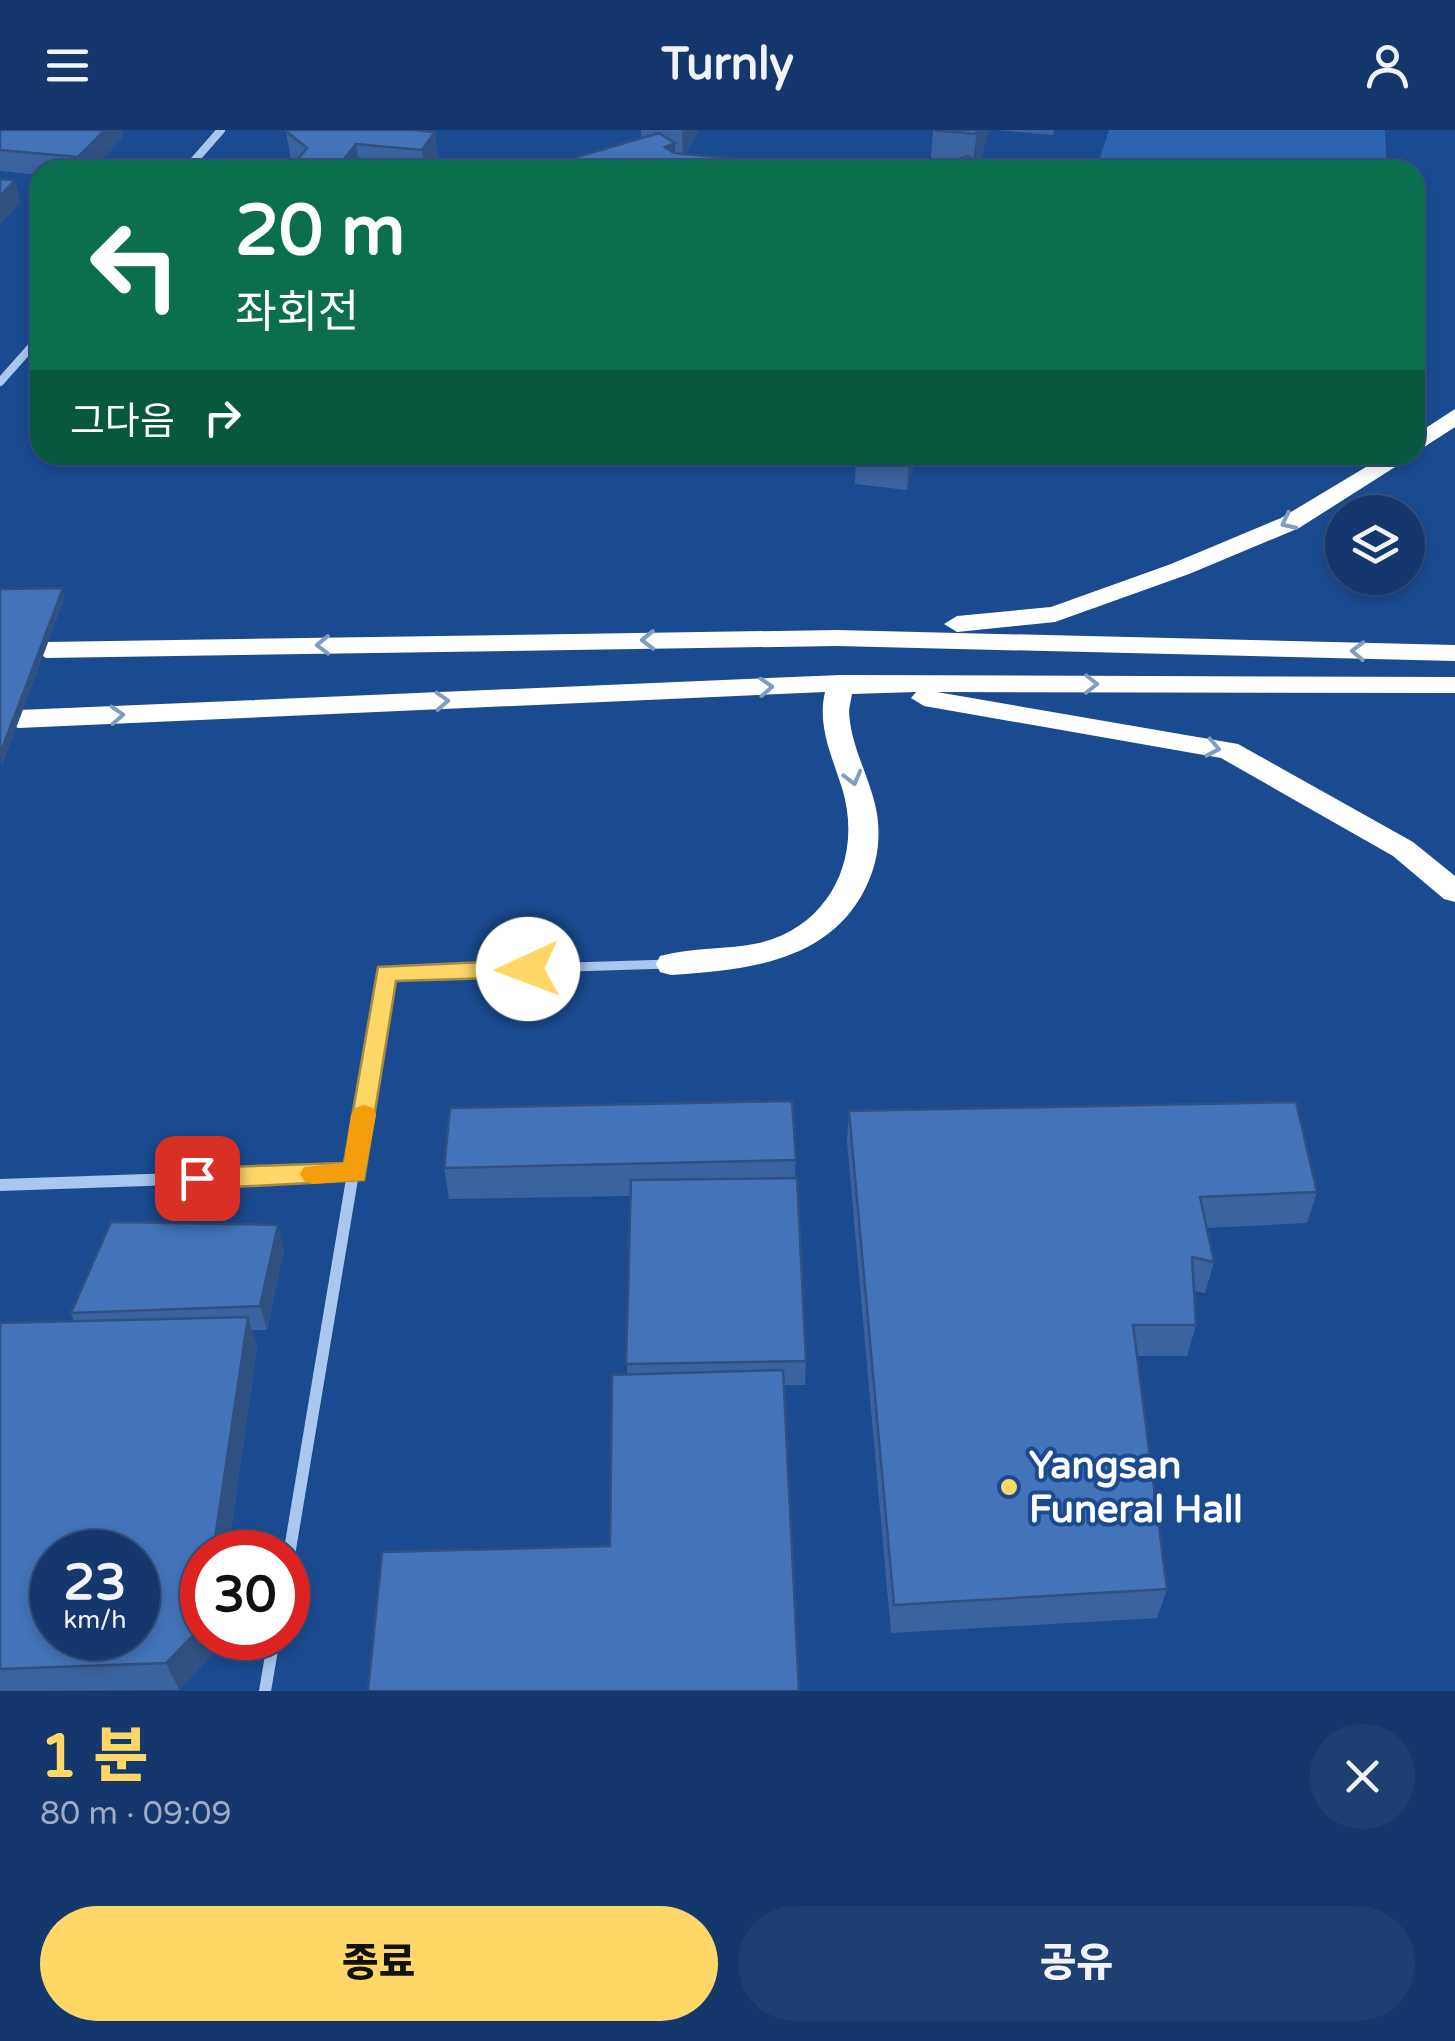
<!DOCTYPE html>
<html lang="ko">
<meta charset="utf-8">
<style>
body{margin:0;font-family:"Varela Round","Noto Sans KR",sans-serif;background:#1d3f72;color:#f1f3f6;height:100vh;display:flex;flex-direction:column;font-size:38px;white-space:nowrap}
*{box-sizing:border-box;margin:0}
p{font-size:32px;color:#9dacc2}
.icon{flex:none;width:55px;height:55px;fill:none;stroke:currentColor;stroke-width:2;stroke-linecap:round;stroke-linejoin:round}
.map{position:relative;height:1561px;overflow:hidden}
.details{display:flex;flex-direction:column;background:#14386d;flex:1}
.details>*{flex:none}
.banner{position:absolute;left:30px;top:30px;width:1395px;height:305px;border-radius:30px;box-shadow:0 5px 15px #0003,0 0 0 2px #335280;background:#0b6e4f;color:#fff;overflow:hidden}
.controls{position:absolute;left:1325px;top:365px;display:grid;gap:20px}
.controls a{display:grid;place-items:center;width:100px;height:100px;border-radius:50%;background:#14386d;box-shadow:0 5px 15px #0003,0 0 0 2px #335280;font-size:50px}
.speed{position:absolute;left:30px;top:1400px;display:flex;gap:20px;font-size:50px;font-weight:700;text-align:center}
.speed>*{display:grid;place-content:center;width:130px;height:130px;border-radius:50%;background:#14386d;box-shadow:0 5px 15px #0003,0 0 0 2px #335280;line-height:1}
.speed small{font-size:25px;font-weight:400}
.speed .limit{border:15px solid #d22;background:#fff;color:#111}
.pin{position:absolute;display:grid;place-items:center;width:85px;height:85px;color:#fff;margin:-42px;border-radius:20px;box-shadow:0 5px 15px #0006}
.me{position:absolute;width:110px;margin:-55px;rotate:268deg;stroke-linejoin:round;filter:drop-shadow(0 0 8px #0008)}
.turn{display:flex;align-items:center;gap:35px;height:210px;padding:0 40px;font-size:45px}
.turn .icon{width:130px;height:130px;stroke-width:2.5}
.turn b{display:block;font-size:70px;line-height:85px}
.then{display:flex;align-items:center;height:95px;padding:0 40px;background:#0003;gap:20px;font-size:38px}
.round{display:grid;place-items:center;flex:none;width:105px;height:105px;border-radius:52px;background:#1d3f72}
.head{display:flex;align-items:center;justify-content:space-between;height:170px;padding:0 40px}
h1{font-size:60px;font-weight:800;line-height:75px;color:#ffd767}
.cta{display:flex;gap:20px;margin-top:auto;padding:20px 40px}
.cta a{flex:1;height:115px;border-radius:60px;background:#ffd767;color:#111;font-size:40px;font-weight:800;line-height:115px;text-align:center}
.cta a+a{background:#1d3f72;color:#f1f3f6}
header{display:flex;justify-content:space-between;align-items:center;height:130px;padding:0 40px;background:#14386d;font-size:45px;font-weight:800}
.map>svg:first-child{display:block}
.green{fill:#2d64af}
.lines{fill:none;stroke-linecap:round;stroke-linejoin:round}
.minor-far2{stroke:#a9c7ef;stroke-width:8}
.minor-far1{stroke:#a9c7ef;stroke-width:9}
.minor{stroke:#a9c7ef;stroke-width:12}
.motorway{fill:#fff;fill-rule:evenodd}
.wall{fill:#3a649f}
.shaded-wall{fill:#2f5182}
.building{fill:#4374b9;stroke:#2f5182;stroke-width:2.5;fill-rule:evenodd}
.oneway{stroke:#819cc2}
.route{fill:#ffd767;stroke:#a68c43;stroke-width:2.5}
.slow{fill:#f59e0b}
.poi-dot{fill:#ffd767;stroke:#1a4b91;stroke-width:4}
.labels{text-anchor:middle;stroke-width:8;stroke-linejoin:round;paint-order:stroke}
.near-poi-label{font-size:38px;font-weight:bold;fill:#fff;stroke:#1a4b91;text-anchor:start}
</style>
<header><svg class="icon" aria-label="menu" viewBox="0 0 24 24"><path d="M4 6h16M4 12h16M4 18h16"/></svg>Turnly<svg class="icon" aria-label="person" viewBox="0 0 24 24"><circle cx="12" cy="8" r="4"/><path d="M4 21q1-7 8-7t8 7"/></svg></header>
<div class="map">
<svg width="1455" height="1561" viewBox="0 0 1455 1561">
<rect width="100%" height="100%" fill="#1a4b91"/>
<path class="green" d="M1109,0H1385L1386,28L1381,40H1096Z"/>
<g class="lines">
<path class="minor-far2" d="M186,40L221,0
M0,252L40,207"/>
<path class="minor-far1" d="M377,896L386,843L669,834"/>
<path class="minor" d="M0,1055L355,1043
M288,1431L378,894
M265,1561L274,1508"/>
<path class="motorway" d="M1455,279V297L1415,323V305Z
M1386,325H1414L1299,398L1189,444L1055,492L957,502L944,494L957,486L1051,477L1171,434L1281,388Z
M837,500L1455,515V531L837,516L46,528L33,520L46,512Z
M841,545L1455,547V563L937,562L1238,614L1413,712L1455,746V772L1444,769L1393,726L1221,628L924,576L911,568L916,562L852,564L849,580C850,617 871,648 877,684C881,711 877,735 865,759C828,833 744,840 671,845L660,842L656,834L660,826C692,817 727,820 759,813C831,796 863,726 842,658C832,626 817,596 825,562L19,598L9,595L5,589L9,583L19,580Z"/>
</g>
<path class="wall" d="M0,0H122L123,7L92,40H40V45L0,41Z
M641,0H698L686,24L729,28V40H577V27L641,8Z
M933,0H989L979,33L987,38L986,40H925L930,39Z
M997,0H1054L1053,5Z
M286,1L435,2L439,40H289L292,37Z
M494,325H548L544,333L494,327Z
M856,325H917L907,360L855,354Z
M849,981L1317,1062L1307,1093L1206,1098L1214,1132L1205,1163L1194,1161L1196,1195L1187,1226H1137L1167,1459L1157,1488L891,1503L847,1012Z
M796,1030L795,1048L806,1231L805,1255H784L610,1416L627,1244L631,1066L449,1069L444,1038Z
M284,1119L267,1200H252L257,1218L228,1422H202L213,1524L179,1560L0,1561V1193L74,1191L71,1183Z"/>
<path class="shaded-wall" d="M105,0H122L123,7L92,40H81L78,27Z
M682,0H698L683,30Z
M977,0H989L976,40H972Z
M435,2L439,40H424L422,20Z
M675,13L676,40L665,17Z
M356,14L360,40H335Z
M15,50L21,72L0,94V66Z
M909,325H917L907,360Z
M63,458L65,467L2,636L0,624Z
M278,1095L284,1119L267,1200L260,1176Z
M248,1187L257,1218L228,1422H213Z
M202,1491V1508H215L213,1524L179,1560L166,1533Z"/>
<path class="building" d="M0,0H105L78,27L0,20Z
M289,0H413L435,2L422,20L356,14L335,40H289L307,18L286,1Z
M933,0H977L976,4Z
M659,3L675,13L665,17L674,23L729,28L723,40H595L577,27Z
M967,26L987,38L980,40H925Z
M0,49L15,50L0,66Z
M63,458L43,511L0,624V459Z
M792,971L796,1030L444,1038L450,978Z
M1296,972L1317,1062L1200,1067L1214,1132L1192,1127L1196,1195H1133L1167,1459L894,1475L849,981Z
M797,1048L806,1231L626,1234L631,1050Z
M111,1092L278,1095L260,1176L71,1183Z
M248,1187L213,1422H202V1496L166,1533L0,1539V1193ZM52,1422H138V1508H52Z
M783,1240L799,1561H368L382,1422L610,1416L612,1245Z"/>
<defs><path id="oneway-chevron" d="M-2-3.5L2.5 0L-2 3.5" fill="none" stroke-width="1.6" stroke-linecap="round" stroke-linejoin="round" transform="scale(2.5)"/></defs>
<g class="oneway">
<use href="#oneway-chevron" transform="translate(1288 392) rotate(154)"/>
<use href="#oneway-chevron" transform="translate(648 510) rotate(179)"/>
<use href="#oneway-chevron" transform="translate(323 515) rotate(179)"/>
<use href="#oneway-chevron" transform="translate(1358 521) rotate(-178)"/>
<use href="#oneway-chevron" transform="translate(1091 554)"/>
<use href="#oneway-chevron" transform="translate(766 557) rotate(-3)"/>
<use href="#oneway-chevron" transform="translate(442 571) rotate(-3)"/>
<use href="#oneway-chevron" transform="translate(117 585) rotate(-3)"/>
<use href="#oneway-chevron" transform="translate(1213 618) rotate(11)"/>
<use href="#oneway-chevron" transform="translate(853 648) rotate(75)"/>
</g>
<path class="route" d="M528,830L540,839L528,847L396,851L364,1050L197,1059L188,1056L184,1048L188,1041L197,1038L344,1033L378,837Z"/>
<path class="slow" d="M364,975L373,978L376,985L364,1050L313,1054L304,1051L300,1044L304,1037L344,1033L351,985L355,978Z"/>
<circle class="poi-dot" cx="1009" cy="1357" r="10"/>
<g class="labels">
<g class="near-poi-label">
<text x="1029" y="1348">Yangsan<tspan x="1029" dy="44">Funeral Hall</tspan></text>
</g>
</g>
</svg>
<div class="controls">
<a><svg class="icon" aria-label="layers" viewBox="0 0 24 24"><path d="M12 4l9 5-9 5-9-5zM3 14l9 5 9-5"/></svg></a>
</div>
<div class="speed"><div>23<small>km/h</small></div><div class="limit">30</div></div>
<div class="pin" style="left:197px;top:1048px;background:#d93025"><svg class="icon" aria-label="arrive" viewBox="0 0 24 24"><path d="M6 21V4h12l-3 4 3 4H6"/></svg></div>
<svg class="me" style="left:528px;top:839px" viewBox="-20 -20 40 40"><circle r="19" fill="#fff"/><path d="M0-13L10 11 0 6-10 11z" fill="#ffd767"/></svg>
<div class="banner">
<div class="turn"><svg class="icon" aria-label="left" viewBox="0 0 24 24"><path d="M17 20v-9H6M10 6l-5 5 5 5"/></svg><div><b>20 m</b>좌회전</div></div>
<div class="then">그다음<svg class="icon" aria-label="right" viewBox="0 0 24 24"><path d="M7 20v-9h11M14 6l5 5-5 5"/></svg></div>
</div>
</div>
<section class="details">
<div class="head"><div><h1>1 분</h1><p>80 m · 09:09</p></div><a class="round"><svg class="icon" aria-label="close" viewBox="0 0 24 24"><path d="M6 6l12 12M18 6L6 18"/></svg></a></div>
<div class="cta"><a>종료</a><a>공유</a></div>
</section>
